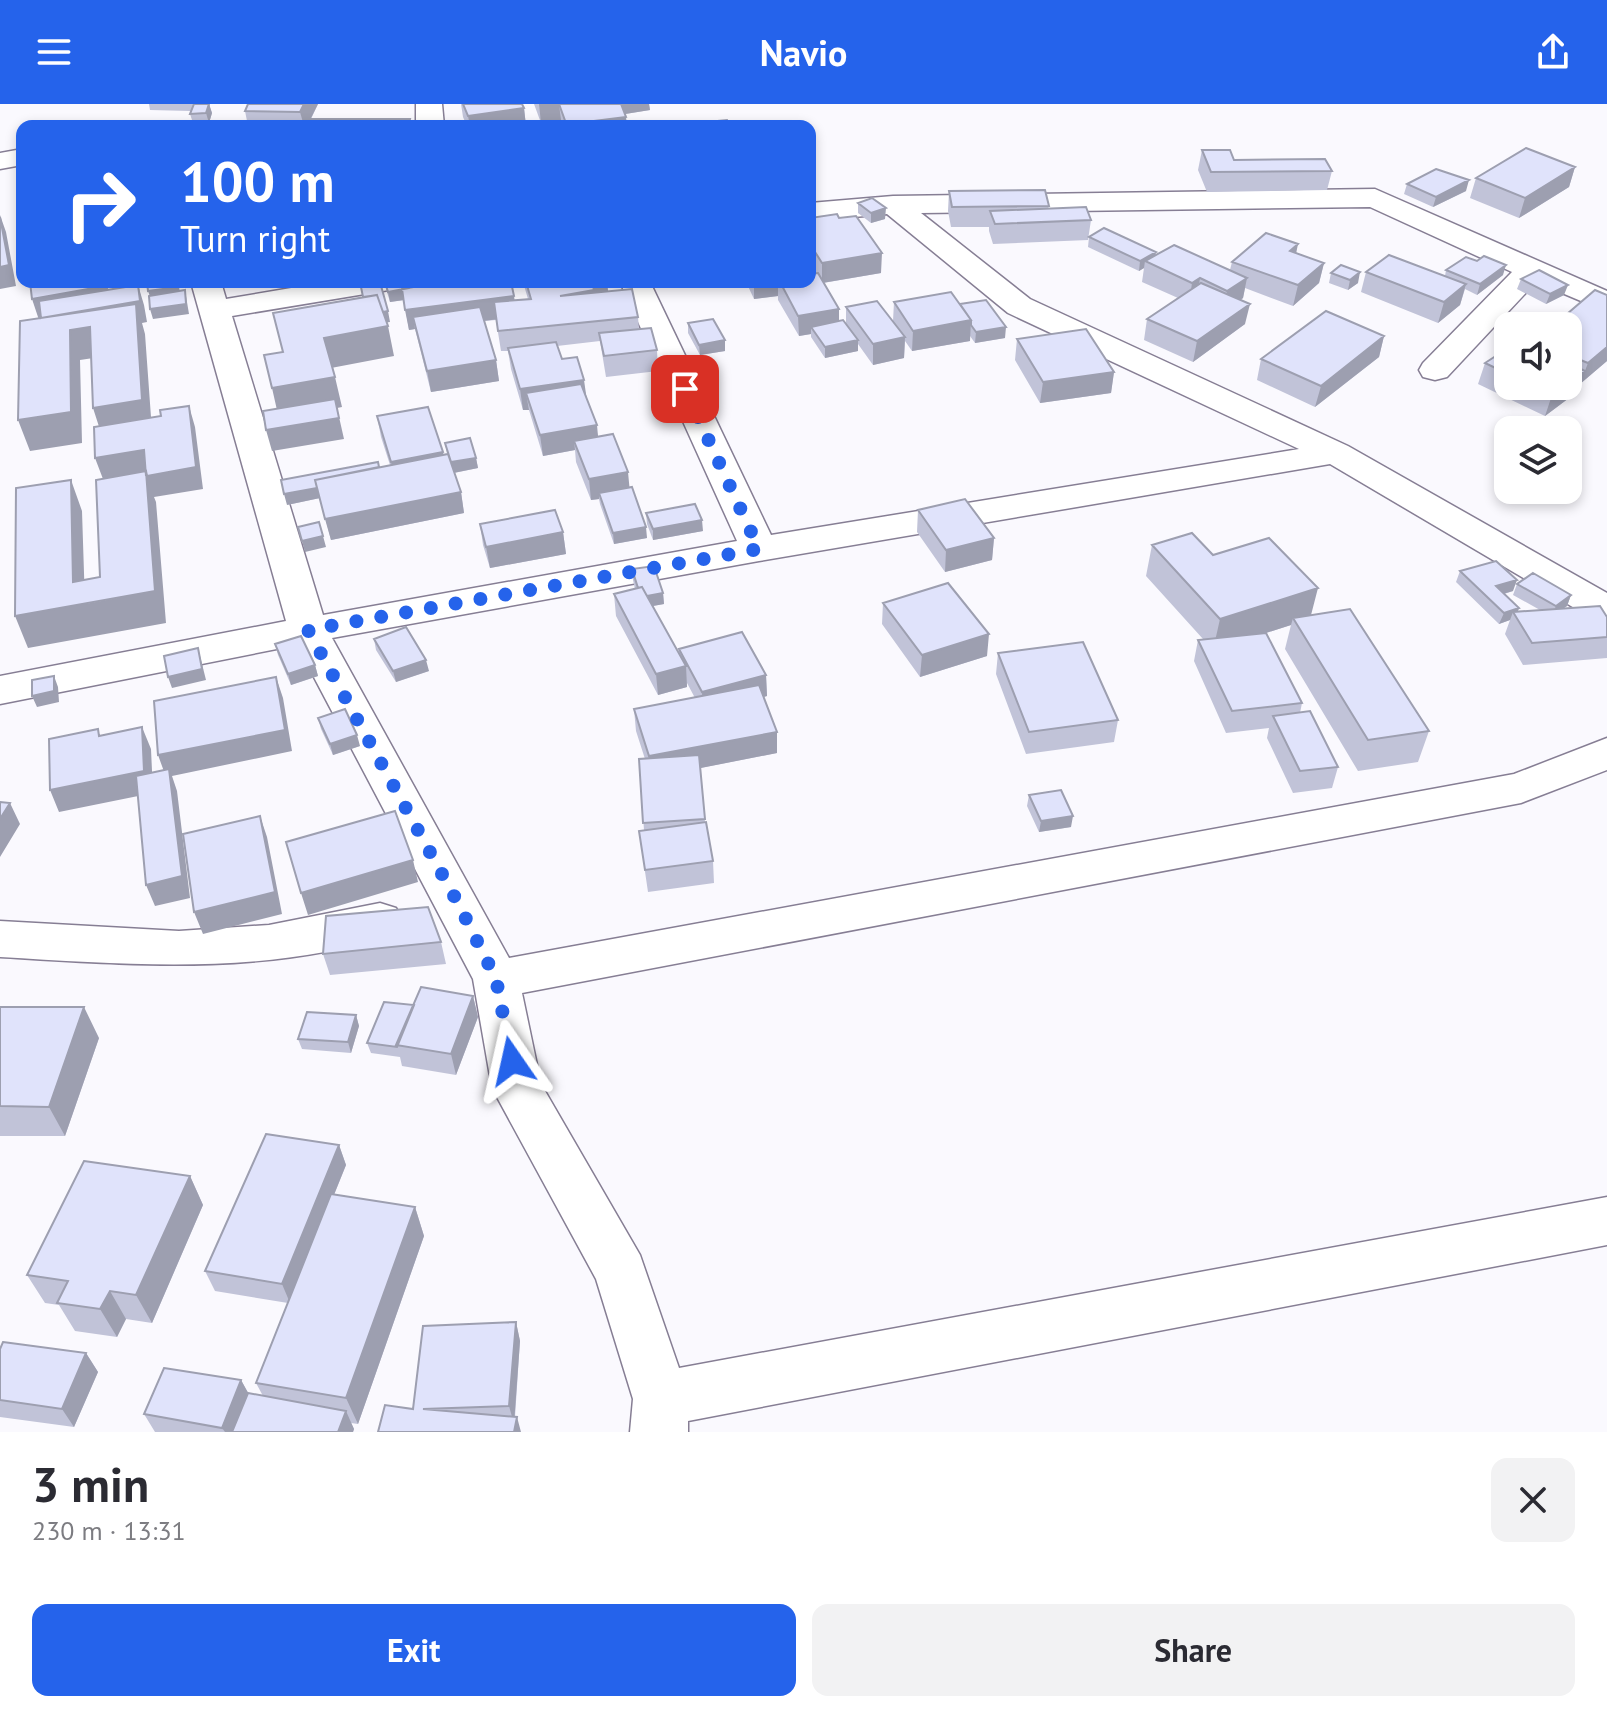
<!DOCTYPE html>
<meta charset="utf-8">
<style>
body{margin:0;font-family:"PT Sans",sans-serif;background:#f2f2f3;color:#2b2b33;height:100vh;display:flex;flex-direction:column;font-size:30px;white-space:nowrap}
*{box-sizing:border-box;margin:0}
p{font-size:26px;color:#7c7c81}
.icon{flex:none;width:44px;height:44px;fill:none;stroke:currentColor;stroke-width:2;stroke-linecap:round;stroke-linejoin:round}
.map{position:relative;height:1328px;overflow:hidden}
.drawer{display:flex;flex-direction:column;background:#fff;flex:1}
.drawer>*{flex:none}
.banner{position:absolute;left:16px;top:16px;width:800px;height:168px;border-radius:16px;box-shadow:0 4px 12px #0003;background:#2563eb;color:#fff;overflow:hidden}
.tools{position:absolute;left:1494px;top:208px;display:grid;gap:16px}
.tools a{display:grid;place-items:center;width:88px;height:88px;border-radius:16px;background:#fff;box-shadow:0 4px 12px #0003;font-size:40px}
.pin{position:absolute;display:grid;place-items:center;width:68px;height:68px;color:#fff;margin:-34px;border-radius:16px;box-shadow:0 4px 12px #0006}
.me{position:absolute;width:88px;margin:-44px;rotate:349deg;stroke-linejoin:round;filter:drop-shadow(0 0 6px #0008)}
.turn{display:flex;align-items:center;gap:28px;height:168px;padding:0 32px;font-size:36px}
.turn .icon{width:104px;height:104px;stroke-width:2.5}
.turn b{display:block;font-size:56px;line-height:68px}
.round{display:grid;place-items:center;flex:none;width:84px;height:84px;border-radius:16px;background:#f2f2f3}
.overview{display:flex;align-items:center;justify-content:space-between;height:136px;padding:0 32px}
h1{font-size:48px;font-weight:800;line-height:60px}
.action{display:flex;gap:16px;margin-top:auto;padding:16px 32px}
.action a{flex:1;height:92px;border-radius:16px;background:#2563eb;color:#fff;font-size:32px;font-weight:800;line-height:92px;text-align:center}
.action a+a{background:#f2f2f3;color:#2b2b33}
header{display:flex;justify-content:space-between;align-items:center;height:104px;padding:0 32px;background:#2563eb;color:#fff;font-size:36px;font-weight:800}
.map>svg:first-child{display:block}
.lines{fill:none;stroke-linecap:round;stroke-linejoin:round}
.minor-casing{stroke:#867e94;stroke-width:3}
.minor{fill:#fff;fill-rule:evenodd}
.wall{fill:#c1c3d8}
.shaded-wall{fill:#9d9fb0}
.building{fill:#e0e3fb;stroke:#9d9fb0;stroke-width:2}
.route{stroke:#2563eb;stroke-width:14;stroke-dasharray:0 25.2}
</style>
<header><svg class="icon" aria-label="menu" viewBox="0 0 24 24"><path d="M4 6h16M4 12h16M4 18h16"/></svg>Navio<svg class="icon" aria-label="share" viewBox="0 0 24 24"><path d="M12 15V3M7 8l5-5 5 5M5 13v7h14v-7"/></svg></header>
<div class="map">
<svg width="1607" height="1328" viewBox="0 0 1607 1328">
<rect width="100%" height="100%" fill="#faf9fe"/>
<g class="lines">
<defs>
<path id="minor" d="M416,0H442L444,22H416Z
M22,45V61L0,65V49Z
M1375,85L1607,187V208L1536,178L1447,273L1435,276L1423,273L1419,266L1423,259L1512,168L1370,103L921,109L1030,195L1348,342L1607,489V519L1593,515L1330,360L759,457L332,534L509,854L1514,670L1607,634V666L1521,699L522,889L541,980L640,1151L679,1264L1607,1093V1141L688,1317V1328H630L633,1295L596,1175L492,984L473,875L297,541L0,600V572L286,517L191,178H221L226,195L327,178H398L394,185L383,187L232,212L323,511L737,437L620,178H650L771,431L1299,345L1008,209L887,110L810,117V99L893,92Z
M380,799L396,804L403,817L396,830C264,872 136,861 0,853V817L179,827L269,821Z"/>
</defs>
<use href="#minor" class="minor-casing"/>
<use href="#minor" class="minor"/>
</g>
<path class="wall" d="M149,0H209L212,9L209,19H193L190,10L191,7L150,6Z
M318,0L311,15H410L411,22H248L245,7Z
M461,0H522L524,4L526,22H467L463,13Z
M534,0H649L650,6L625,10L627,22H562L561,16L541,19Z
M1202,46L1234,56L1332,67L1327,86L1207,88L1198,66Z
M1575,63L1569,83L1519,114L1470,94L1476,74Z
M1407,80L1466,87L1433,103L1404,90Z
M949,87L1049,102L1048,105L1091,116L1088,136L993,140L989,127V123H951L948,107Z
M858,99L885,115L871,119L858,109Z
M810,114L881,169L823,179L839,205V217L846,220V203L893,217L894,198L960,200L1005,234L975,239L970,232V237L912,247L905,237L904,254L873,261L858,240V247L825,254L811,233V230L799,232L778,196V192L754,195L746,178H810L816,170L810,160Z
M1089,133L1155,152L1230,166L1232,158L1296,149L1324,159L1319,179L1293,202L1245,184L1243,194L1241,196L1245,220L1193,258L1144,236L1147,215L1178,194L1142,178L1144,164L1139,167L1088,143Z
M1446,166L1503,171L1477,191L1465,185L1460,201L1438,219L1361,188L1366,168L1445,172Z
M1331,169L1358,179L1348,186L1329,179Z
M1521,175L1564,191L1546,200L1517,185Z
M384,178L409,184L514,196L528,195L523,178H607L608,187L638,213L639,225L657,246L658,267L606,273L600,237L557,242L562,255L586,293L598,332L629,384L647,434L614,440L600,400L599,395L591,396L576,358L575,346L543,352L529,306H523L511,265L508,247H501L496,216L484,217L496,256L499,277L431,288L415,225L409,226L404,196L390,198Z
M688,219L725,247L700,251L688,229Z
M1568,222L1607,257L1580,280L1577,288L1545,312L1478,280L1485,259L1508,244V282H1568Z
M1384,232L1379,253L1315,303L1257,276L1261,255Z
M1017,235L1114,268L1111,289L1040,299L1015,256Z
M377,312L444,351L447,350L445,339L476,354L478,364L454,369L461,388L464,409L331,436L320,394L287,401L390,361L381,333Z
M918,406L994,434L992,456L945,468L917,428Z
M646,409L703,427L653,436L647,420Z
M480,420L563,428L566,450L490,464L483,441Z
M1152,441L1213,451L1311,511L1429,627L1418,658L1358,667L1285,545L1291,521L1266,529L1302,599L1300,609L1338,663L1332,684L1293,689L1267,634L1269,624L1226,629L1194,557L1198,536L1203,535L1146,472Z
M632,465L663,489L664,500L652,502L679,550V545L766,571L767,592L763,593L777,649L700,664L705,718L713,757L714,779L648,788L639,727L644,726L639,655H645L636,627L634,605L695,594L687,579V583L658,591L616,512L614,490L635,485L633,476Z
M1460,467L1513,487L1504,490L1518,508L1540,506L1513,491L1517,480L1571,491L1567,502L1563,505L1607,513V554L1523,561L1505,530L1510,516L1499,520L1456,478Z
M883,499L987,552L920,573L882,520Z
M374,535L429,567L396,578L376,546Z
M275,540L315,561L318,572L291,581L278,551Z
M998,549L1118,616L1114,638L1026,650L996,570Z
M318,614L360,642L333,651L321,625Z
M1029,691L1071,723L1039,728L1027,702Z
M441,838L446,860L330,871L323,850Z
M473,892L478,913L456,971L402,962L400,953L371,949L367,939L414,901Z
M0,903L99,934L65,1032H0Z
M356,911L359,922L351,949L302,945L298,935Z
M339,1041L346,1061L334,1091L415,1103L424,1132L358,1320L351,1319L354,1325L353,1328H155L144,1310L241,1276L248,1289L263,1292L256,1279L288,1199L215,1187L205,1167Z
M190,1072L203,1101L152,1219L126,1215L117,1233L75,1227L59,1201L45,1199L27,1171Z
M516,1218L520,1237L515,1313L413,1305Z
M0,1245L86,1249L98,1268L74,1323L0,1313Z"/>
<path class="shaded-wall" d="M209,0L212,9L209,19L206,9Z
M304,0H318L307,22H304L300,8Z
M539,0H559L561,16L541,19Z
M618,0H649L650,6L619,11Z
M524,4L526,22H470L468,12Z
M626,13L627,22H593V17Z
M1575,63L1569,83L1519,114L1525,94Z
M1469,76L1466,87L1433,103L1436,93Z
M886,104L885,115L871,119V109Z
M0,111L6,128L16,182L0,185Z
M1298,140L1294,160L1290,147Z
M1156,148L1154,158L1145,157L1144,164L1139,167L1140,157Z
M882,149L881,169L822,179V159Z
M1324,159L1319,179L1293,202L1298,181Z
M1506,161L1503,171L1477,191L1480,180Z
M1360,168L1358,179L1348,186L1350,176Z
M1200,174L1197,195L1189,200L1192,179Z
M1247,174L1243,194L1223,207L1227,187Z
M104,178H107L111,202L138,181L144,201L147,218L142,219L145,230L152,327L103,335L93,304L100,253L80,256L82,339L30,347L18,316L39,216L32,195Z
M178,178L181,193L152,198L148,187Z
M591,178H607L609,196L560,192Z
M754,178H778V192L754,195Z
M1466,180L1460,201L1438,219L1444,198Z
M1568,181L1564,191L1546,200L1550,190Z
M409,185L411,195L390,198L388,188Z
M185,186L189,210L153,215L150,205Z
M514,192L517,213L416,225L413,213L415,225L409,226L405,206Z
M1250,200L1245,220L1193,258L1197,237Z
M839,205V226L811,223V230L799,232L798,212Z
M388,207L390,218L370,221L368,211Z
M971,216L970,237L912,247L913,227Z
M388,222L394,252L331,264L324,234Z
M1006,223L1005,234L975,239L976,228Z
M1384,232L1379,253L1315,303L1321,282Z
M905,233L904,254L873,261V240Z
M725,236V247L700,251L699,241Z
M858,236V247L825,254V243Z
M1607,243V257L1580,280L1588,259Z
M496,256L499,277L431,288L427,267Z
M1585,267L1577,288L1545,312L1552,291L1564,282H1568V279Z
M1114,268L1111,289L1040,299L1043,278Z
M335,273L342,303L337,304L344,335L272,347L266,326L279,315L272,284Z
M584,276L587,297L526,289L529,306H523L520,285Z
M189,302L195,323L203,385L154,393L156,398L166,519L28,544L15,512L73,478L71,376L82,407L85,500L155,487L103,375L95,354Z
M597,321L599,343L574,337L575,346L543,352L540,331Z
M443,348L447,369L395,379L391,358Z
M476,354L478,364L453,369L451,358Z
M628,368L630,389H599V395L591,396L589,375Z
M317,384L320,394L287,401L284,390Z
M461,388L464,409L331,436L325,415Z
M702,416L703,427L653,436V425Z
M646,423L647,434L614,440L613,429Z
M563,428L566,450L490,464L486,443Z
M323,432L326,443L305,448L302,437Z
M994,434L992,456L945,468L946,446Z
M1517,476L1513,487L1492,493L1496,482Z
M1318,484L1310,515L1293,514L1291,521L1213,546L1220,515Z
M663,489L664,500L642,504L641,493Z
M1571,491L1567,502L1551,513L1556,502Z
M1519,504L1516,513L1513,508L1510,516L1499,520L1504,509Z
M989,530L987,552L920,573L922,551Z
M198,544L206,576L172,584L168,573Z
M426,556L429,567L396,578L393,567Z
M315,561L318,572L291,581L288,570Z
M686,562L687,583L658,591L656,570Z
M766,571L767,592L703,610L702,588Z
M54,572L58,583L59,598L37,603L32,592Z
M276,573L283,594L292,647L172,672L177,687L190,794L155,802L146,781L166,673L158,651Z
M142,623L151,645L153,689L59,708L50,686Z
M777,628V649L650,674L649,652Z
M357,631L360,642L333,651L330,640Z
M10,699L20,720L0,753V715Z
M260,712L267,733L282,810L203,830L194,808Z
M1073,712L1071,723L1039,728L1041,717Z
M413,756L418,778L308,811L301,789Z
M473,892L478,913L456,971L451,950Z
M84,903L99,934L65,1032L49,1003Z
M356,911L359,922L351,949L348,938Z
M339,1041L346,1061L290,1199L282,1180Z
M190,1072L203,1101L152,1219L136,1191Z
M415,1103L424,1132L358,1320L346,1294Z
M110,1187L126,1215L117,1233L100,1205Z
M516,1218L520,1237L514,1320L509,1302Z
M86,1249L98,1268L74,1323L62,1305Z
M241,1276L251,1294L238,1328H225L222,1324Z
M346,1307L354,1325L353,1328H338Z
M517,1313L521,1328H514Z"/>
<path class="building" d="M194,0H209L206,9L190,10Z
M248,0H304L300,8L245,7Z
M463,0H522L524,4L468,12Z
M559,0H621L626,13L593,17L594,22H567Z
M310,15H410L408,22H307Z
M727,16L730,22H686L685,20Z
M1526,44L1575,63L1525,94L1476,74Z
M1202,46H1230L1234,56L1325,55L1332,67L1211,68Z
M1436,65L1469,76L1436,93L1407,80Z
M1045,86L1049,102L952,103L949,87Z
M872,94L886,104L871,109L858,99Z
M1086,103L1091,116L995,120L990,107Z
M837,110L839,114L856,112L882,149L822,159L810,140V114Z
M0,113L9,161L0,163Z
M1104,124L1156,148L1140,157L1089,133Z
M1266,129L1298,140L1290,147L1324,159L1298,181L1232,158Z
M1174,141L1247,174L1227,187L1200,174L1192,179L1145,157Z
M1389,151L1466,180L1444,198L1366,168Z
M1484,152L1506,161L1480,180L1446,166L1466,153L1477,157Z
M1341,161L1360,168L1350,176L1331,169Z
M1539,166L1568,181L1550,190L1521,175Z
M818,169L839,205L798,212L780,178H810V170Z
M30,178H104L105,182L32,195Z
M147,178H177L178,183L148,187Z
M360,178H380L388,207L383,208L377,191L363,193Z
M385,178H407L409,184L388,188Z
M413,178H511L514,192L405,206L402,185L414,183Z
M526,178H592L594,186L560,192L632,185L638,213L498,227L494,198L531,195Z
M1201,179L1250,200L1197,237L1147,215Z
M138,181L140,197L41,214L39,197Z
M185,186L186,200L150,205L149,192Z
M1595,186L1607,191V243L1588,259L1568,251V222H1553Z
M951,188L971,216L913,227L894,198Z
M377,191L388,222L324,234L335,273L272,284L264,251L283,248L273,209Z
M986,196L1006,223L976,228L971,221V216L960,200Z
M877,197L905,233L873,240L846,203Z
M136,200L142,296L93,304L90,223L70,226L71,308L18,316L20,217Z
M480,203L496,256L427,267L413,213Z
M1326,207L1384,232L1321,282L1261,255Z
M713,215L725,236L699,241L688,219Z
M843,216L858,236L825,243L811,223Z
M651,224L657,246L604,252L599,229Z
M1086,225L1114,268L1043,278L1017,235Z
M556,238L562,255L577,253L584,276L520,285L508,244Z
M1508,244V270L1485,259Z
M1568,259L1585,267L1568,279Z
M581,280L597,321L540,331L526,289Z
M1534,282H1564L1552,291Z
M335,295L339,314L266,326L263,307Z
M189,302L196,363L147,372L146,367V372L144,346L95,354L94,323L161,312L160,306Z
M428,303L443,348L391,358L377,312Z
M613,330L628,368L589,375L574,337Z
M470,334L476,354L451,358L445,339Z
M448,350L461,388L325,415L315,376Z
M378,358L379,363L315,376L317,384L284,390L281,376Z
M146,367L155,487L15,512L16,384L71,376L73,478L100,473L96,376Z
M632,383L646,423L613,429L599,389Z
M965,395L994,434L946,446L918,406Z
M695,400L702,416L653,425L646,409Z
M555,406L563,428L486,443L480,420Z
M319,418L323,432L302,437L298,423Z
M1192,429L1213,451L1269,434L1318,484L1220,515L1152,441Z
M1496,457L1517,476L1496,482L1519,504L1504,509L1460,467Z
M654,462L663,489L647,492L642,483L638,484L632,465Z
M1533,469L1571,491L1556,502L1517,480Z
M948,479L989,530L922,551L883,499Z
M642,483L686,562L656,570L614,490Z
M1600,502L1607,513V533L1532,539L1513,508Z
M1350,505L1429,627L1368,636L1293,514Z
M406,523L426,556L393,567L374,535Z
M742,528L766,571L702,588L679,545Z
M1266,529L1302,599L1232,607L1198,536Z
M301,532L315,561L288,570L275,540Z
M1083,538L1118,616L1029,628L998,549Z
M198,544L202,565L168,573L164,552Z
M54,572V587L32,592V576Z
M276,573L285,626L158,651L154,597Z
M759,581L777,628L649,652L634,605Z
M345,605L357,631L330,640L318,614Z
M1310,607L1338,663L1300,667L1273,612Z
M142,623L144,667L50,686L49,635L98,625L99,632Z
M699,651L705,715L643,719L639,655Z
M169,665L182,772L146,781L136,672Z
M1061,686L1073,712L1041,717L1029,691Z
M0,698L10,699L0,715Z
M395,707L413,756L301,789L286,738Z
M260,712L275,788L194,808L183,730Z
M706,718L713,757L645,766L639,727Z
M428,803L441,838L323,850L326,812Z
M421,883L473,892L451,950L396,941Z
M384,898L414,901L397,943L367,939Z
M0,903H84L49,1003L0,1002Z
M307,908L356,911L348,938L298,935Z
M266,1030L339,1041L282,1180L205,1167Z
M84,1057L190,1072L136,1191L110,1187L100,1205L57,1199L68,1177L27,1171Z
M331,1090L415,1103L346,1294L256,1279Z
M516,1218L509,1302L423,1305L517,1313L514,1328H378L385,1301L413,1305L423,1222Z
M3,1238L86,1249L62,1305L0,1296V1245Z
M164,1264L241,1276L222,1324L144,1310Z
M248,1289L346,1307L338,1328H232Z"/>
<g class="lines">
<path class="route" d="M512,957L496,875L459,801L308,526L759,445L685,285"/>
</g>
</svg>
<div class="tools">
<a><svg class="icon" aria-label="sound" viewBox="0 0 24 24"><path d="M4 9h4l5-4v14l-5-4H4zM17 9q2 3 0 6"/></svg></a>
<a><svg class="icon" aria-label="layers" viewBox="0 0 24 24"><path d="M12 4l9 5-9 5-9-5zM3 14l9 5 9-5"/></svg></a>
</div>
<div class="pin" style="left:685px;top:285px;background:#d93025"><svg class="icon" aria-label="arrive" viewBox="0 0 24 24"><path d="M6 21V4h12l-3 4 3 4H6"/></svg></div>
<svg class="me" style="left:512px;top:957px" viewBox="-20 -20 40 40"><path d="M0-17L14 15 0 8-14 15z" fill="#2563eb" stroke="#fff" stroke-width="4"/></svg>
<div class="banner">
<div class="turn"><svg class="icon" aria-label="right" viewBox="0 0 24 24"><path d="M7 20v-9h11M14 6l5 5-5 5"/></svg><div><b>100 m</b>Turn right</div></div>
</div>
</div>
<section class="drawer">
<div class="overview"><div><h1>3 min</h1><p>230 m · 13:31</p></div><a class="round"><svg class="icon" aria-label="close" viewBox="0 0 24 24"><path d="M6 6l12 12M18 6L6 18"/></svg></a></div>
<div class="action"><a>Exit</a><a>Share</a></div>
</section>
